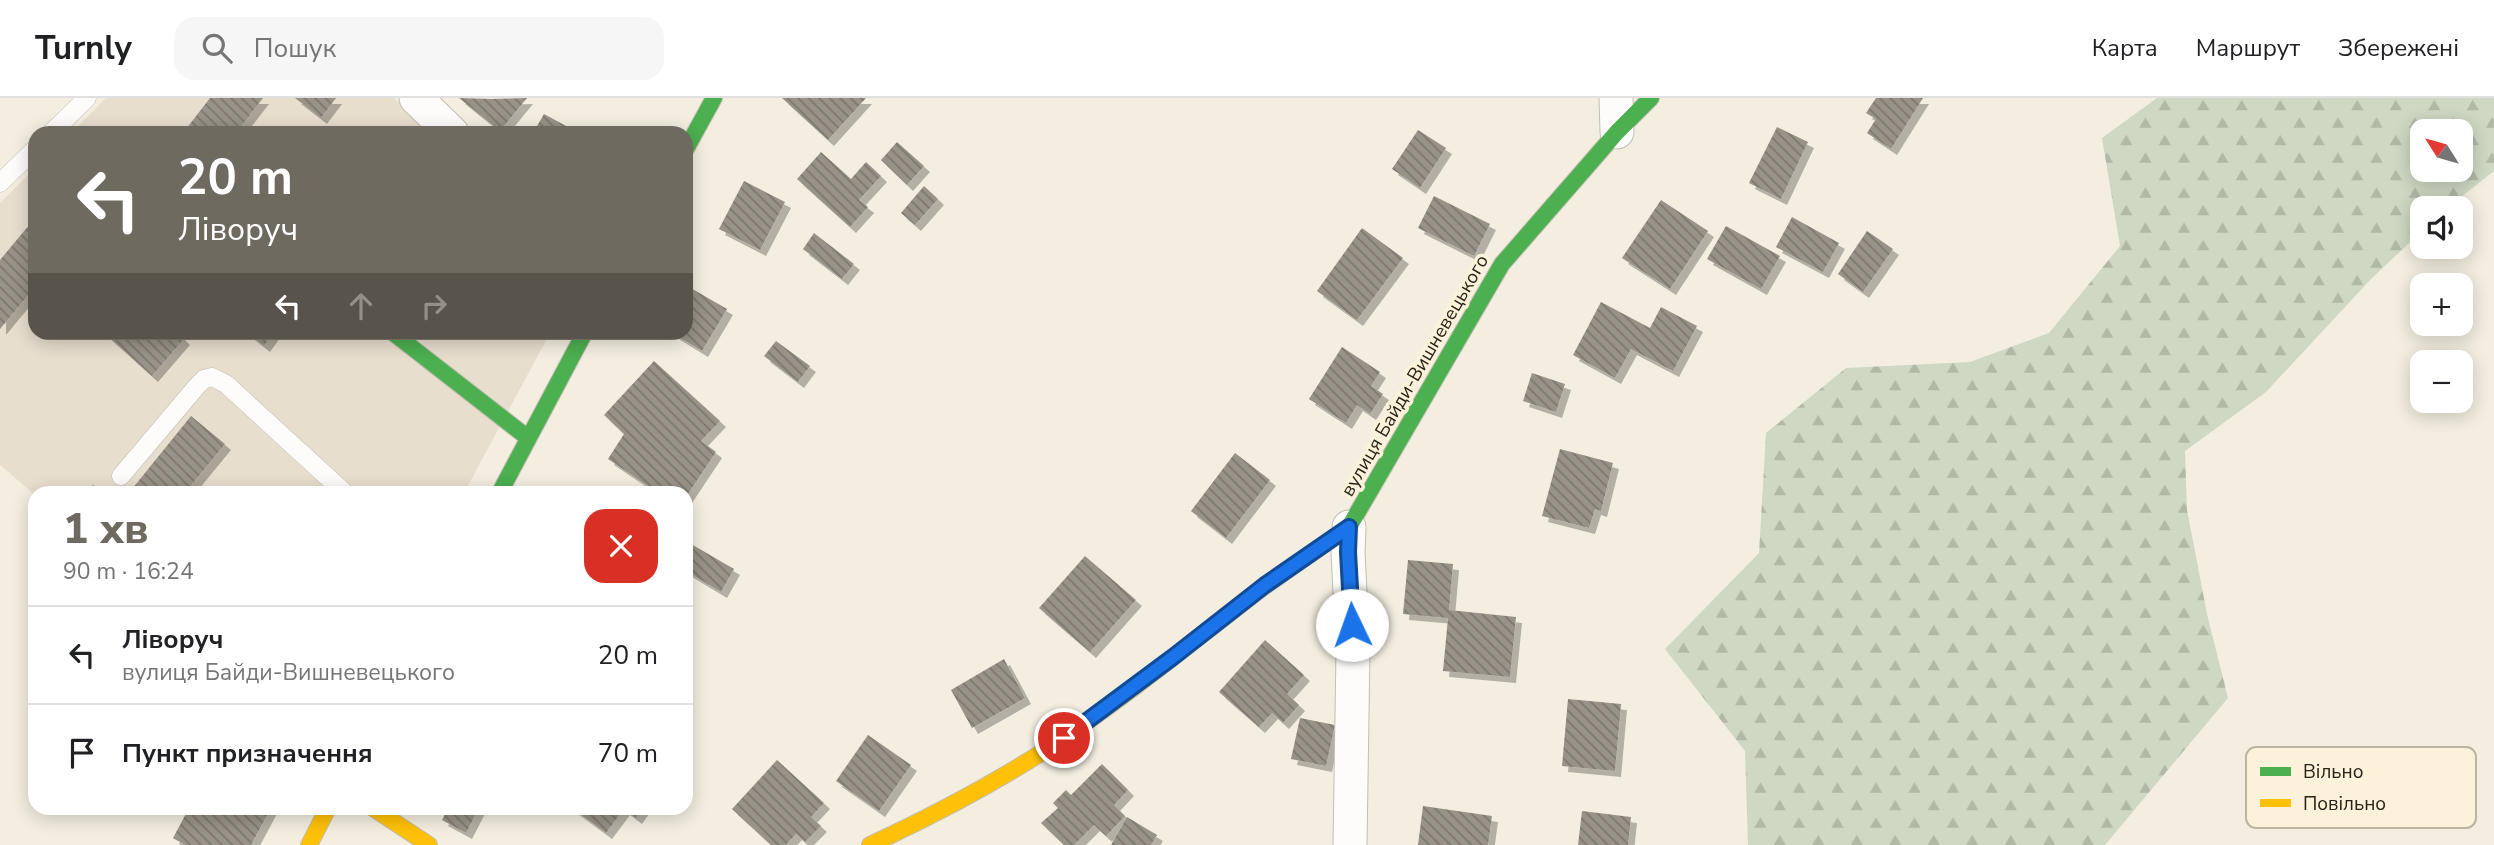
<!DOCTYPE html>
<html lang="uk">
<meta charset="utf-8">
<style>
body{margin:0;font-family:"Nunito Sans",sans-serif;background:#f6f6f6;color:#202124;height:100vh;display:flex;flex-direction:column;font-size:26px;white-space:nowrap}
*{box-sizing:border-box;margin:0}
p{font-size:23px;color:#757577}
.icon{flex:none;width:38px;height:38px;fill:none;stroke:currentColor;stroke-width:2;stroke-linecap:round;stroke-linejoin:round}
.map{position:relative;flex:1;overflow:hidden}
.details{position:absolute;left:28px;top:388px;width:665px;height:329px;display:flex;flex-direction:column;background:#fff;border-radius:21px;box-shadow:0 4px 18px #0003}
.details>*{flex:none}
.top-card{position:absolute;left:28px;top:28px;width:665px;height:214px;border-radius:21px;box-shadow:0 4px 18px #0003;background:#6f6a60;color:#fff;overflow:hidden}
.needle{width:46px;rotate:307deg}
.buttons{position:absolute;left:2410px;top:21px;display:grid;gap:14px}
.buttons a{display:grid;place-items:center;width:63px;height:63px;border-radius:14px;background:#fff;box-shadow:0 4px 18px #0003;font-size:35px}
.pin{position:absolute;display:grid;place-items:center;width:60px;height:60px;color:#fff;margin:-30px;border:4px solid #fff;border-radius:50%;box-shadow:0 2px 7px #0007}
.me{position:absolute;width:77px;margin:-38px;rotate:357deg;stroke-linejoin:round;filter:drop-shadow(0 0 5px #0008)}
.turn{display:flex;align-items:center;gap:24px;height:147px;padding:0 35px;font-size:32px}
.turn .icon{width:91px;height:91px;stroke-width:2.5}
.turn b{display:block;font-size:49px;line-height:60px}
.lanes{display:flex;align-items:center;height:66px;padding:0 35px;background:#0003;justify-content:center;gap:35px;direction:ltr}
.lanes .off{opacity:.35}
.round{display:grid;place-items:center;flex:none;width:74px;height:74px;border-radius:21px;background:#f6f6f6}
.head{display:flex;align-items:center;justify-content:space-between;height:119px;padding:0 35px}
h1{font-size:42px;font-weight:800;line-height:52px;color:#6f6a60}
ul{padding:0;list-style:none}
li{display:flex;align-items:center;gap:21px;height:98px;padding:0 35px;border-top:2px solid #e0e0e0}
li div{flex:1}
li b{display:block;font-size:26px}
li em{font-style:normal}
header{display:flex;align-items:center;gap:42px;box-sizing:border-box;height:98px;padding:0 35px;background:#fff;border-bottom:2px solid #e0e0e0}
header strong{font-size:33px}
nav{display:flex;gap:38px;margin-inline-start:auto;font-size:24px}
.search{width:490px;height:63px;background:#f6f6f6;display:flex;align-items:center;gap:18px;box-sizing:border-box;padding:0 24px;border-radius:21px;color:#757577;font-size:26px}
.map>svg:first-child{display:block}
.industrial{fill:#e8dece}
.forest{fill:url(#forest-firs);fill-rule:evenodd}
.building{fill:url(#building-back-hatch);filter:url(#shadow)}
.lines{fill:none;stroke-linecap:round;stroke-linejoin:round}
.lane-casing{stroke:#c2beb3;stroke-width:19}
.street-casing{stroke:#c2beb3;stroke-width:35}
.fast-casing{stroke:#c2beb3;stroke-width:18}
.slow-casing{stroke:#c2beb3;stroke-width:18}
.lane{stroke:#fdfcfa;stroke-width:18}
.street{stroke:#fdfcfa;stroke-width:33}
.fast{stroke:#4caf50;stroke-width:16}
.slow{stroke:#ffc107;stroke-width:16}
.route-casing{stroke:#114b97;stroke-width:18}
.route{stroke:#1a73e8;stroke-width:12}
.labels{text-anchor:middle;stroke-width:7;stroke-linejoin:round;paint-order:stroke}
.street-label{font-size:19px;fill:#27231a;stroke:#fcf2d9}
.key{fill:#fcf2d9;stroke:#bcb4a0;stroke-width:2}
.key-label{font-size:19px;fill:#27231a}
</style>
<header>
<strong>Turnly</strong>
<div class="search"><svg class="icon" aria-label="search" viewBox="0 0 24 24"><circle cx="10" cy="10" r="6"/><path d="M15 15l6 6"/></svg>Пошук</div>
<nav><a>Карта</a><a>Маршрут</a><a>Збережені</a></nav>
</header>
<div class="map">
<svg width="2494" height="747" viewBox="0 0 2494 747">
<defs>
<pattern id="forest-firs" width="22" height="20" patternUnits="userSpaceOnUse" patternTransform="scale(1.75)"><rect width="22" height="20" fill="#ced8c2"/><path d="M5 1l3.5 6h-7zM16 11l3.5 6h-7z" fill="#b1b9a6"/></pattern>
<pattern id="building-back-hatch" width="6" height="6" patternUnits="userSpaceOnUse" patternTransform="scale(1.75)"><rect width="6" height="6" fill="#999288"/><path d="M-1 5l2 2M0 0l6 6M5-1l2 2" fill="none" stroke="#7d776e"/></pattern>
<filter id="shadow"><feDropShadow dx="6" dy="6" stdDeviation="0" flood-color="#0004"/></filter>
</defs>
<rect width="100%" height="100%" fill="#f4eee1"/>
<path class="industrial" d="M106,0H394L429,35H71Z
M35,70V234L550,235L464,395L35,397L0,367V105Z"/>
<path class="forest" d="M2157,0H2494V73L2447,110H2422V133L2372,180L2266,294L2185,353L2187,412L2207,516L2228,600L2105,747H1748L1745,653L1665,551L1759,455L1766,335L1846,270L1970,264L2049,235L2120,148L2102,40ZM2422,33H2460V72H2422Z"/>
<path class="building" d="M210,0H263L236,35H183Z
M295,0H336L321,20Z
M459,0L491,1L527,0L500,33Z
M782,0H866L828,42Z
M1876,0H1923L1891,51L1867,35L1876,21L1866,15Z
M544,16L579,35H533Z
M1777,29L1808,44L1781,101L1749,85Z
M1418,32L1446,50L1420,90L1392,71Z
M897,44L924,68L907,87L881,62Z
M821,54L851,81L866,64L881,78L859,102L868,109L850,129L797,81Z
M744,83L785,104L760,152L719,131Z
M924,88L938,101L915,127L901,115Z
M1434,98L1490,126L1474,158L1418,130Z
M1661,102L1708,133L1670,191L1622,160Z
M1792,119L1839,145L1823,174L1776,149Z
M35,120V189L0,231V162Z
M1726,128L1780,158L1761,191L1707,161Z
M1362,130L1403,160L1357,222L1317,193Z
M1867,133L1893,151L1863,194L1838,176Z
M814,135L854,166L842,181L803,151Z
M689,189L727,211L702,253L671,234H686V195Z
M1601,204L1650,230L1661,209L1697,228L1673,273L1631,251L1615,280L1573,257Z
M103,234H177L184,241L152,278Z
M246,234H274L264,248Z
M776,243L810,268L798,284L764,258Z
M1342,249L1380,274L1371,288L1383,296L1370,316L1357,307L1346,325L1309,301Z
M654,263L720,323L701,343L716,354L686,399V396H660L608,361L624,336L604,317Z
M1532,275L1565,286L1556,314L1523,303Z
M191,318L225,346L184,396H128Z
M1560,351L1613,365L1601,413L1595,411L1589,430L1542,418Z
M1235,355L1270,382L1226,440L1191,413Z
M93,387L104,396H86Z
M686,443L734,471L721,494L686,473Z
M1085,458L1136,502L1090,554L1039,510Z
M1408,462L1453,466L1449,512L1516,519L1510,579L1443,573L1448,520L1403,516Z
M1265,542L1304,577L1287,596L1299,607L1283,625L1272,615L1259,629L1219,594Z
M1004,561L1025,600L972,630L951,592Z
M1568,601L1621,606L1615,673L1562,668Z
M1300,620L1335,627L1326,668L1291,661Z
M868,637L911,667L879,713L836,683Z
M777,662L824,705L811,719L821,728L805,744L796,736L786,747H771L732,711Z
M1102,666L1128,692L1114,707L1125,718L1106,738L1094,727L1074,747H1064L1041,725L1058,710L1053,705L1066,692L1071,697Z
M1423,708L1492,718L1488,747H1418Z
M189,710H271L251,747H185L173,740Z
M448,710H479L466,735L442,722Z
M572,710H643L636,720L624,711L606,735Z
M1582,713L1631,719L1628,747H1578Z
M1127,719L1157,737L1151,747H1111Z"/>
<g class="lines">
<defs>
<path id="lane" d="M51,35L87,0
M0,85L35,51
M121,378L197,288L204,281L212,279L226,286L346,396"/>
<path id="street" d="M416,0L452,35
M1616,0L1617,34
M1349,429L1348,455L1353,552L1350,747"/>
<path id="fast" d="M686,51L714,0
M392,234L528,340
M499,396L585,234
M1262,490L1349,429L1502,166L1617,34L1651,0"/>
<path id="slow" d="M373,710L429,747
M309,747L328,710
M870,747C930,719 988,689 1044,653C1120,604 1190,545 1262,490"/>
</defs>
<use href="#lane" class="lane-casing"/>
<use href="#street" class="street-casing"/>
<use href="#fast" class="fast-casing"/>
<use href="#slow" class="slow-casing"/>
<use href="#lane" class="lane"/>
<use href="#street" class="street"/>
<use href="#fast" class="fast"/>
<use href="#slow" class="slow"/>
</g>
<g class="lines">
<defs>
<path id="route" d="M1064,640L1173,559L1265,487L1349,429L1348,454L1352,527"/>
</defs>
<use href="#route" class="route-casing"/>
<use href="#route" class="route"/>
</g>
<g class="labels">
<g class="street-label">
<text transform="translate(1414 277) rotate(-60)" y="7">вулиця Байди-Вишневецького</text>
</g>
</g>
<rect x="2246" y="649" width="230" height="81" rx="10" class="key"/>
<rect x="2260" y="669" width="31" height="9" fill="#4caf50"/>
<rect x="2260" y="701" width="31" height="8" fill="#ffc107"/>
<g class="key-label">
<text x="2303" y="680">Вільно</text>
<text x="2303" y="712">Повільно</text>
</g>
</svg>
<div class="buttons">
<a><svg class="needle" viewBox="-14 -14 28 28"><path d="M0-13l5 13h-10z" fill="#e53935"/><path d="M0 13l5-13h-10z" fill="#757577"/></svg></a>
<a><svg class="icon" aria-label="sound" viewBox="0 0 24 24"><path d="M4 9h4l5-4v14l-5-4H4zM17 9q2 3 0 6"/></svg></a>
<a>+</a>
<a>−</a>
</div>
<div class="pin" style="left:1064px;top:640px;background:#d93025"><svg class="icon" aria-label="arrive" viewBox="0 0 24 24"><path d="M6 21V4h12l-3 4 3 4H6"/></svg></div>
<svg class="me" style="left:1352px;top:527px" viewBox="-20 -20 40 40"><circle r="19" fill="#fff"/><path d="M0-13L10 11 0 6-10 11z" fill="#1a73e8"/></svg>
<div class="top-card">
<div class="turn"><svg class="icon" aria-label="left" viewBox="0 0 24 24"><path d="M17 20v-9H6M10 6l-5 5 5 5"/></svg><div><b>20 m</b>Ліворуч</div></div>
<div class="lanes"><svg class="icon" aria-label="left" viewBox="0 0 24 24"><path d="M17 20v-9H6M10 6l-5 5 5 5"/></svg><svg class="icon off" aria-label="ahead" viewBox="0 0 24 24"><path d="M12 20V5M6 11l6-6 6 6"/></svg><svg class="icon off" aria-label="right" viewBox="0 0 24 24"><path d="M7 20v-9h11M14 6l5 5-5 5"/></svg></div>
</div>
<section class="details">
<div class="head"><div><h1>1 хв</h1><p>90 m · 16:24</p></div><a class="round" style="background:#d93025;color:#fff"><svg class="icon" aria-label="close" viewBox="0 0 24 24"><path d="M6 6l12 12M18 6L6 18"/></svg></a></div>
<ul>
<li><svg class="icon" aria-label="left" viewBox="0 0 24 24"><path d="M17 20v-9H6M10 6l-5 5 5 5"/></svg><div><b>Ліворуч</b><p>вулиця Байди-Вишневецького</p></div><em>20 m</em></li>
<li><svg class="icon" aria-label="arrive" viewBox="0 0 24 24"><path d="M6 21V4h12l-3 4 3 4H6"/></svg><div><b>Пункт призначення</b></div><em>70 m</em></li>
</ul>
</section>
</div>
